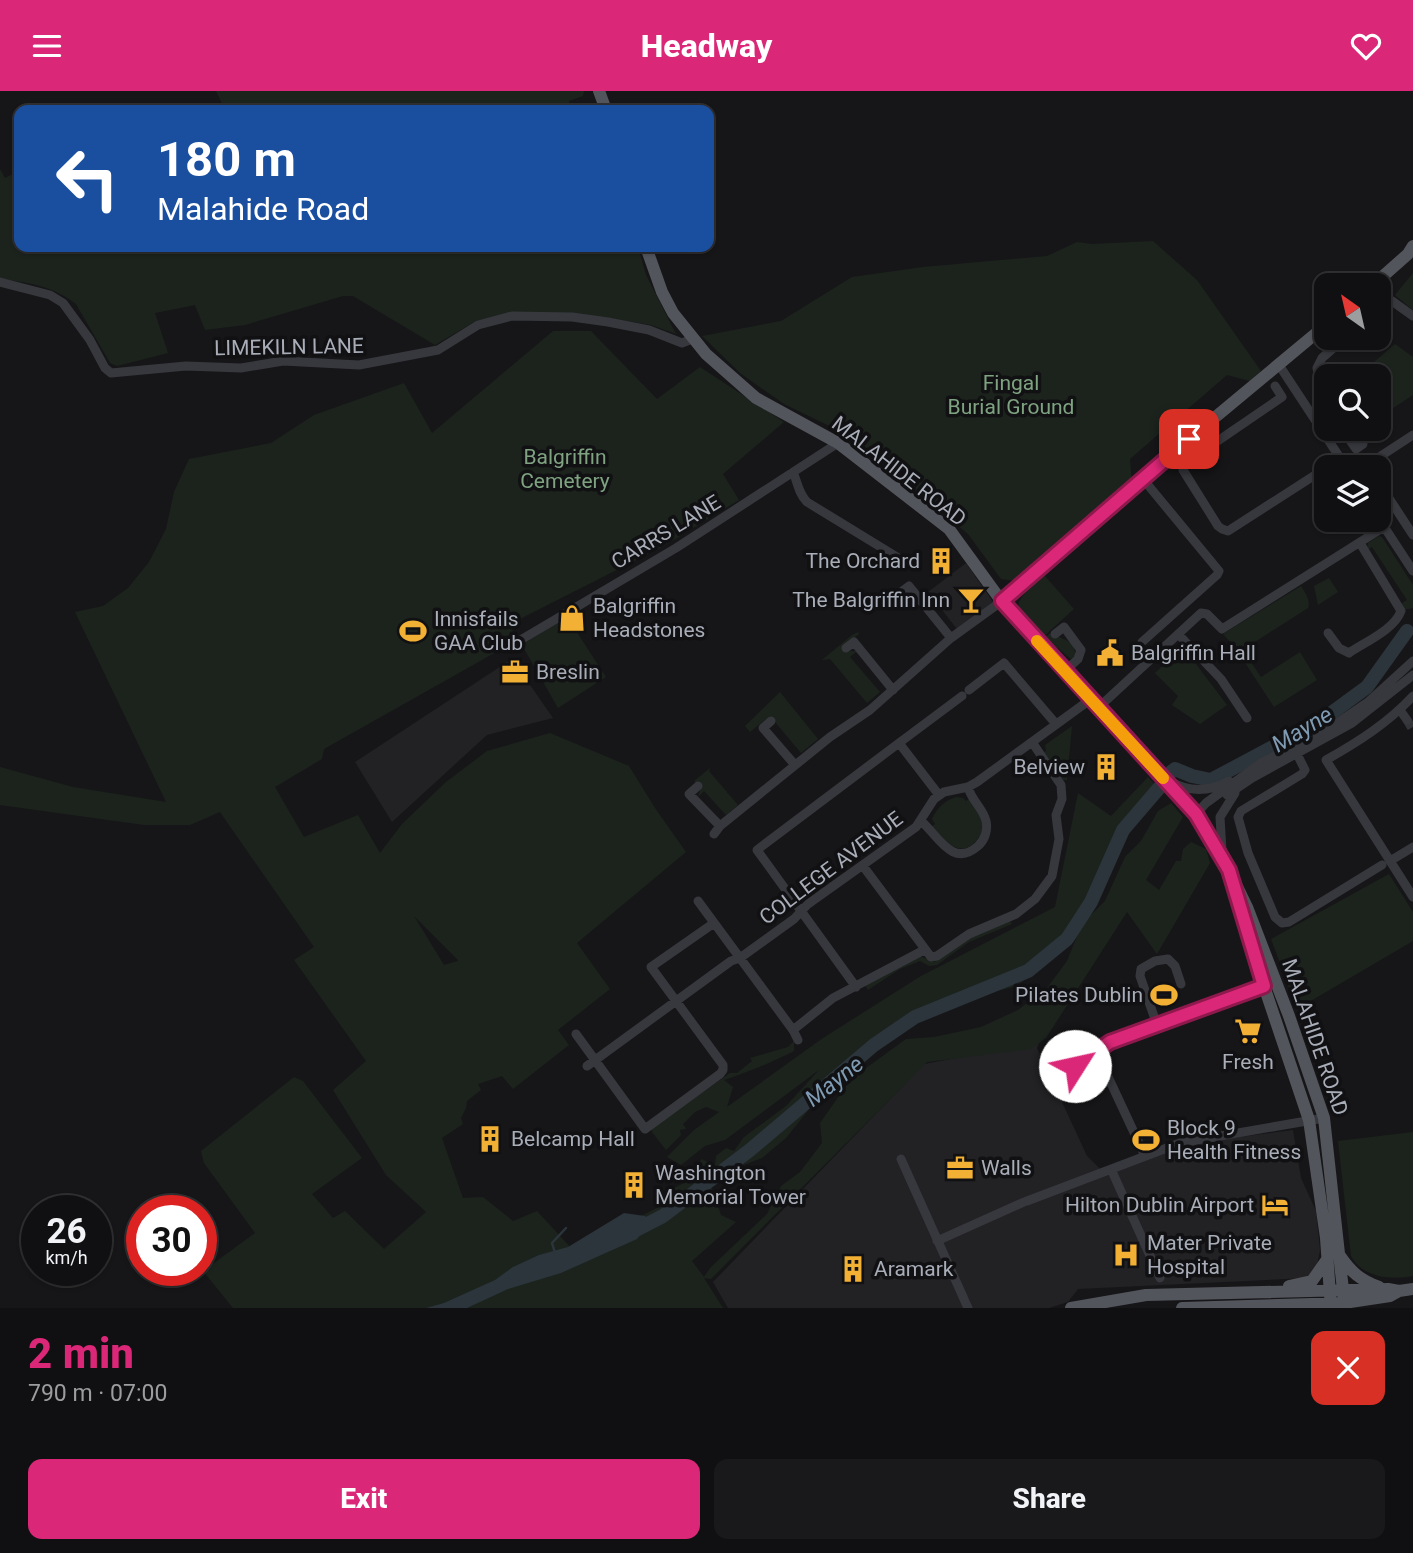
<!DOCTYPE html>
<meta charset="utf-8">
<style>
body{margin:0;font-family:Roboto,sans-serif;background:#19191b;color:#f1f3f6;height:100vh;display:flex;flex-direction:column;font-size:26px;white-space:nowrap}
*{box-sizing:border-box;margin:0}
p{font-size:23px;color:#9c9d9f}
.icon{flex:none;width:38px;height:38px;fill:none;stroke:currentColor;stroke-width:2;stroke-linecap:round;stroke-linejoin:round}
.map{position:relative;height:1217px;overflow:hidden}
.panel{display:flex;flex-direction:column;background:#101012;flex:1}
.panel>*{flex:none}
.guide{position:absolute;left:14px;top:14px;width:700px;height:147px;border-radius:14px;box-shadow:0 2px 5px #0004,0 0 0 2px #303032;background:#1a4fa0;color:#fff;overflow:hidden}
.needle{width:46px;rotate:326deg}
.controls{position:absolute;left:1314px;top:182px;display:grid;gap:14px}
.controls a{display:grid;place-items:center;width:77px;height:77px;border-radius:14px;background:#101012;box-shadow:0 2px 5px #0004,0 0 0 2px #303032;font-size:35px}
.speed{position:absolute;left:21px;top:1104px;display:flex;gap:14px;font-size:35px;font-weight:700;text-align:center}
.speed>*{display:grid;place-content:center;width:91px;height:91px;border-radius:50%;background:#101012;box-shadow:0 2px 5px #0004,0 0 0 2px #303032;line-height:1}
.speed small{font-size:18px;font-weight:400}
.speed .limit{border:10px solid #d22;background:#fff;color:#111}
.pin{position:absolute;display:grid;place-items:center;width:60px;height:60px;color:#fff;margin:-30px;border-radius:14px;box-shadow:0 4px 10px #0006}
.me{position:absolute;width:77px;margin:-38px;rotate:55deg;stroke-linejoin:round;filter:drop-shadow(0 0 5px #0008)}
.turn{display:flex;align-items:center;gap:24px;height:147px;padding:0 28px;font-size:32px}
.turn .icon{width:91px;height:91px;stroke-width:2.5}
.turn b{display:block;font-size:49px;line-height:60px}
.round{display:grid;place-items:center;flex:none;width:74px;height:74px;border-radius:14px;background:#19191b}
.headline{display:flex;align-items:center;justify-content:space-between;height:119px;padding:0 28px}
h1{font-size:42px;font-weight:800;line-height:52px;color:#db2777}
.action{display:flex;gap:14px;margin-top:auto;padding:14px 28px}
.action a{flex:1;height:80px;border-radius:14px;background:#db2777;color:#fff;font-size:28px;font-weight:800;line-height:80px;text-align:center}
.action a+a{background:#19191b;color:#f1f3f6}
header{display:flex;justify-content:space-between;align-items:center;height:91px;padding:0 28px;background:#db2777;color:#fff;font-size:32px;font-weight:800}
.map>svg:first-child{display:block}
.built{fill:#222225}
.green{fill:#1c231d;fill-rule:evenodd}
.water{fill:#2c353c}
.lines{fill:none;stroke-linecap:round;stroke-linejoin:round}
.stream{stroke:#2c353c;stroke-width:2.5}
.river{stroke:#2c353c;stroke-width:14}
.minor-tunnel{stroke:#333438;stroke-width:9;stroke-dasharray:9 4.5;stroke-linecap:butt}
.minor{stroke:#37383d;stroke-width:9}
.major{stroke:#53555c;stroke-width:12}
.route-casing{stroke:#8e194d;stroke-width:18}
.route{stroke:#db2777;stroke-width:12}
.slow{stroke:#f59e0b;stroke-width:12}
.labels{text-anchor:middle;stroke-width:7;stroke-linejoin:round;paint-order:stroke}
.street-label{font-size:21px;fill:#a8adb8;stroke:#111113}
.park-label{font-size:21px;fill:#7fa381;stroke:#111113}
.poi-label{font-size:21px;fill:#a8adb8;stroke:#111113;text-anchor:start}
.water-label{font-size:23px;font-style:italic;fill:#7f9bb3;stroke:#111113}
</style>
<header><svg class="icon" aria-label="menu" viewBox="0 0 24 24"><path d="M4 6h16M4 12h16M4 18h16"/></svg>Headway<svg class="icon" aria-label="heart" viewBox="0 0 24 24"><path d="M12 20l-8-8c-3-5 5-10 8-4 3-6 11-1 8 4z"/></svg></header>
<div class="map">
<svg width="1413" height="1217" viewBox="0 0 1413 1217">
<rect width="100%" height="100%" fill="#161618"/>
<path class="built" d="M966,472L993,511L957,538L928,501Z
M512,568L553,627L487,644L392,731L355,671Z
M1039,952L1037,957L1087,1065L1103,1081L1179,1054L1293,1039L1301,1087L1316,1120L1320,1159L1316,1180L1307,1187L1078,1198L1068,1211L1049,1217H728L713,1191L924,973Z"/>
<path class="green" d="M216,0H584L583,5L569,10L571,19H225Z
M0,78L5,87L19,80V156H638L646,184L676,243L651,234L608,227L512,221L476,230L435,254L353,205H343L245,234L205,239L195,214L155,222L168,262L117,275L110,272L76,213C53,195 27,191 0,188Z
M1153,150L1197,189L1261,280L1250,290L1227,284L1130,368L1132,394L1015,490L1001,488L968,443L846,343L784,313L740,282L702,245L781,230L852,186L923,176L1047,165L1077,151L1092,153Z
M1413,182V219L1395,204Z
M553,240H591L657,308L700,276L784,331L723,383L739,409L662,456L510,533L515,545L503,552L505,556L324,658L322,668L275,696L304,746L358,724L380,762L402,733L446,691L487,660L550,642L629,675L655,717L686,761L577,852L610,898L558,939L569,954L513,998L502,985L478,993L481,999L467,1010L466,1017L461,1027L463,1033L442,1047L463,1107L483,1106L513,1130L537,1120L573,1159L667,1112L668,1100L684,1092L687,1083L702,1068L715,1075L716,1065L726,1057L734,1060L744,1046L786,1015L819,979L725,1049L705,1055L681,1074L667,1066L694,1039L719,1021L706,1016L695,1021L683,1033L686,1038L680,1039L681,1044L666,1059L652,1041V1037L730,982H737L752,970L750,967L788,956L794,950V960C771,972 748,981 724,989L733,996L727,1016L823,947L921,885L1055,816L1078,702L1111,725L1148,686L1161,700L1160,703L1135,732L1105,789L1083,814L1084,821L1068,850L1031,884L1017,895L1001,899L959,904L937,920L904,936L891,949L835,980L813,1005L807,1021L786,1047L762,1067L741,1075L719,1088L711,1095L721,1124L736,1131L692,1170L704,1186L710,1177L767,1123L781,1095L800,1081L822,1052L820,1032L851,988L906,948L934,946L981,936L1018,919L1047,897L1067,870L1082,833L1105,810L1125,766L1141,750L1158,720L1171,712L1183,726L1146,789L1159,799L1176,770H1181L1183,758L1191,751L1206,758L1210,772L1157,863L1127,821L1046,947L1031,958L927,971L711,1188L704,1187L723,1217H233L203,1180L255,1142L204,1072L201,1060L294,986L303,990L362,1067L312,1103L333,1127L345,1120L384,1158L426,1121L386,1084L333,999L366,970L294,869L314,856L220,721L190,734H144L0,714V676L73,696L166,711L75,521L103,515L128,497L149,471L166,438L174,401L189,368L271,352L314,324L404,292L432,342ZM414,825L458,869V870L444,874Z
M1395,253L1413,266V304L1384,323L1379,315V285L1359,284Z
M1379,445L1382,446L1413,494V517L1403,519L1402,512L1407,509L1372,456L1367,459L1368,452Z
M1044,484L1074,518L1043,546C1011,512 1010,516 1044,484Z
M1329,487L1338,501L1318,514L1314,495Z
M1301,495C1305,501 1311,510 1308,517L1239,561L1223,543Z
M567,526L606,586L558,617L522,554Z
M858,541L859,543L843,555L847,560H857L850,566L880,601L867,612L830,568L822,569L852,544Z
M1052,541C1059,550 1076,546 1075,565L1071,568L1045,546Z
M1183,556L1227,614L1200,633L1172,614L1178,605L1155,582Z
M1300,561L1317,589L1274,616L1242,567L1246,564L1261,586Z
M780,601L818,648L801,662L770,625L750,641L745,635Z
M1072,635L1067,689H1063L1044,661L1046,660L1045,654Z
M710,677L709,680L738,714L726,724L704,700L698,706L701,697L694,690Z
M956,706L963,707L966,710L969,708L981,723L983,740C966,771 948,755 931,736L935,733L932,728C937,717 944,710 956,706Z
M1389,783L1413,821V850L1297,918L1271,848Z
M1010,830L1012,833L969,851L937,874L929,875L920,870L900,878L868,899L865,894L920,865L934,871L968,847Z
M1413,1041V1185C1391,1189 1363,1187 1351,1165L1338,1050Z"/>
<path class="water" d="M624,1122L645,1125L651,1131L637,1148L561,1182L508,1198L467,1217H426L444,1212L495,1189L513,1176L539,1164L568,1156Z"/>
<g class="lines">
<path class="stream" d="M555,1162L552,1152L566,1137"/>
<path class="river" d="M1171,681L1175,678L1192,685L1211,689L1318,632L1367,596L1407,540
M636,1139L663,1125L750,1059L874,954L915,926L1028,880L1067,848L1091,811L1123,739L1159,697"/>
<path class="minor-tunnel" d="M1407,629L1413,639"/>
<path class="minor" d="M0,191L50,204L63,212L90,249L105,277L111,282L186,275L241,277L283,270L359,274L438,259L478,234L512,225L572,226L608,231L649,239L682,252L692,248
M1379,217L1386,211L1392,210L1413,225
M1279,274L1346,376
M1275,295L1282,306L1184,373L1183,379L1218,435L1222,438L1228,440L1326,377
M1326,313V298L1319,288L1317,277L1322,267L1345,247
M1342,338L1356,358L1363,353
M1364,376L1413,344
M793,381C798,392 798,402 807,411L910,474
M1379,392L1413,444
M1379,428L1413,480
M901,501L909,495L951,547
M1328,542L1339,557L1349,562C1365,551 1394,539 1401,520L1360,452
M1055,543L1064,536L1081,559L1078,568L1065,580
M1178,543L1221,588L1247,627
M1142,551L1217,484L1219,480L1143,388
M509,556L676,457L838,352
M846,557L854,551L893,599
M969,599L1004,572L1056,633
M1413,605C1388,632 1358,651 1326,669L1413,806
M1099,616L1201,522L1207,523L1222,538L1384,436
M1400,619L1407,629
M771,630L763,637L795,674
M1297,663L1305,679L1302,683L1241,720L1238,726L1248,762L1275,826L1282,832L1289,831L1382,774
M1170,690C1190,702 1209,701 1229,690
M698,695L689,703L720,735
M939,704L899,652L962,605
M1227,704L1252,687L1352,632L1413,584
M1196,723L1206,712L1261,672L1324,641L1368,611L1413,570
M921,730C937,743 952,778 978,755C985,749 988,739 986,730C983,717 971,709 968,696
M714,743L720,735L830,646L870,619L951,547L1002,510
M1222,760L1220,726L1235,702
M1390,770L1413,756
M863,775L931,866L937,865L969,843L1016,823L1035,808L1052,785L1059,748L1056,724L1062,708L1061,694L1032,651
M698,810L793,939L798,949
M856,896L757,759L899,652
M1157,934L1140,885L1141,878L1155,870L1168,868L1175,875L1181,893
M793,939L833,907L924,859
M576,943L645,1038L720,983L723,979V974L651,876L714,832
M1096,960L1145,1065
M587,975L731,870L740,867L794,828L808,813L916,736L934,708L944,701L968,696L977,691L1091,608
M1054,991L1110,951L1264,895
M901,1068L968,1217
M1111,1078L1160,1187
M1027,1110L1180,1052L1324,1027
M937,1150L1024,1111"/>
<path class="major" d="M599,0L606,19
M646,156L662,201L673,222L706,263L756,307L838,352L949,438L1005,515L1190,716L1217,754L1247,816L1289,925L1324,1027L1345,1217
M1373,194L1408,163L1413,155
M1002,510L1189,348L1326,234
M1243,826L1264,895L1309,1029L1326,1147L1331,1217
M1340,1165C1351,1181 1360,1189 1379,1196
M1289,1195L1312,1190L1326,1170
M1071,1217L1146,1204L1388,1198L1399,1200
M1182,1217L1344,1212L1390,1205L1399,1200L1413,1198"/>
</g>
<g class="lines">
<defs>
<path id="route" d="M1075,975L1110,951L1264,895L1229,779L1196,723L1002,510L1189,348"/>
</defs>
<use href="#route" class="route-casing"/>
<use href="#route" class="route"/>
<path class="slow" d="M1037,550L1163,687"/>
</g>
<defs>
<symbol id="building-bare" viewBox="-9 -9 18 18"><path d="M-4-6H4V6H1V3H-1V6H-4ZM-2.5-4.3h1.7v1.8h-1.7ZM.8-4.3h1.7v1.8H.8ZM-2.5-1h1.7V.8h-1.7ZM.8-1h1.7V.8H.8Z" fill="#f2b134" stroke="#111113" stroke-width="2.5" paint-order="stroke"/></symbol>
<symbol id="bar-bare" viewBox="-9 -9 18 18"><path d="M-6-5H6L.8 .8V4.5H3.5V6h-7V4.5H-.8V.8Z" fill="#f2b134" stroke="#111113" stroke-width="2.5" paint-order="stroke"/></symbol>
<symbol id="shop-bare" viewBox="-9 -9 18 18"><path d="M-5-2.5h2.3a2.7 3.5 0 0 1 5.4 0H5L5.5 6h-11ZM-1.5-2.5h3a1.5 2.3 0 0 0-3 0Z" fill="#f2b134" stroke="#111113" stroke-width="2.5" paint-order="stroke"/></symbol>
<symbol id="stadium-bare" viewBox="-9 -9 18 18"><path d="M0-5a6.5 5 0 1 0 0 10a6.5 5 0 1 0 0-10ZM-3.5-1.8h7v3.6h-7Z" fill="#f2b134" stroke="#111113" stroke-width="2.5" paint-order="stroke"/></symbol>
<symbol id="civic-bare" viewBox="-9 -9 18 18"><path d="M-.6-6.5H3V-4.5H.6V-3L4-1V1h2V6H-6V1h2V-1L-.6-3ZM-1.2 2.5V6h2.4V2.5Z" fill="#f2b134" stroke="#111113" stroke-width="2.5" paint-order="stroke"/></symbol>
<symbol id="office-bare" viewBox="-9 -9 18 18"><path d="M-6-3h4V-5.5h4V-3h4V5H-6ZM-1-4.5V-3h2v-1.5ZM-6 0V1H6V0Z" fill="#f2b134" stroke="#111113" stroke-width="2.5" paint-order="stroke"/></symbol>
<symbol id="supermarket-bare" viewBox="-9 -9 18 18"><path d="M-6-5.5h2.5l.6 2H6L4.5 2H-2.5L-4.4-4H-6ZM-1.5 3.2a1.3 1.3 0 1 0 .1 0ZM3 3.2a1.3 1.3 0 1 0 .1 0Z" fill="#f2b134" stroke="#111113" stroke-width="2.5" paint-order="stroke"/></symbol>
<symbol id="hotel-bare" viewBox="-9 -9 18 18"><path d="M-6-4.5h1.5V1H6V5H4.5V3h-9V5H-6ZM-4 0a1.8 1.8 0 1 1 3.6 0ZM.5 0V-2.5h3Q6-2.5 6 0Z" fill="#f2b134" stroke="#111113" stroke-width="2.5" paint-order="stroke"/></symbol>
<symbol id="hospital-bare" viewBox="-9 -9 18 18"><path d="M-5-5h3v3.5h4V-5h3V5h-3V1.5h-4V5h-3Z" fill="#f2b134" stroke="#111113" stroke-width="2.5" paint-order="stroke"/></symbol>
</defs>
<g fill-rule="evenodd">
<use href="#building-bare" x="922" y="451" width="38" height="38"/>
<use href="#bar-bare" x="952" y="490" width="38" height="38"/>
<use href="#shop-bare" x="553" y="508" width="38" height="38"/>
<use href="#stadium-bare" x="394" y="521" width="38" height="38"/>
<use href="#civic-bare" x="1091" y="543" width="38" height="38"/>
<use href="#office-bare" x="496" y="562" width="38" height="38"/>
<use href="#building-bare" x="1087" y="657" width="38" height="38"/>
<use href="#stadium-bare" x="1145" y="885" width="38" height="38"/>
<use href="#supermarket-bare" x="1229" y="921" width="38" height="38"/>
<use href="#building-bare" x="471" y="1029" width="38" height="38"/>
<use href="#stadium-bare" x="1127" y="1030" width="38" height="38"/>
<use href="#office-bare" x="941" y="1058" width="38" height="38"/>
<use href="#building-bare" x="615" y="1075" width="38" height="38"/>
<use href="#hotel-bare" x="1256" y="1095" width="38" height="38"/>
<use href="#hospital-bare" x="1107" y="1145" width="38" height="38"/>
<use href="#building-bare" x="834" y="1159" width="38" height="38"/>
</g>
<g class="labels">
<g class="street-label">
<text transform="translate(289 256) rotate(-1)" y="7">LIMEKILN LANE</text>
<text transform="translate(899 380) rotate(38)" y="7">MALAHIDE ROAD</text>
<text transform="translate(666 441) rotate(-31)" y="7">CARRS LANE</text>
<text transform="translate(831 777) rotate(-37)" y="7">COLLEGE AVENUE</text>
<text transform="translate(1315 946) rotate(71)" y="7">MALAHIDE ROAD</text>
</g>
<g class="park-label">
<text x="1011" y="299">Fingal<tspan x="1011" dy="24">Burial Ground</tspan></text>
<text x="565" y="373">Balgriffin<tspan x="565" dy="24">Cemetery</tspan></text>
</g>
<g class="poi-label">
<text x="920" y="477" text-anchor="end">The Orchard</text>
<text x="950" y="516" text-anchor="end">The Balgriffin Inn</text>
<text x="593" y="522">Balgriffin<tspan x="593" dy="24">Headstones</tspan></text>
<text x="434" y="535">Innisfails<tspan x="434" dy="24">GAA Club</tspan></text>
<text x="1131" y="569">Balgriffin Hall</text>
<text x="536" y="588">Breslin</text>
<text x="1085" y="683" text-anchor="end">Belview</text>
<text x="1143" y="911" text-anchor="end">Pilates Dublin</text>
<text x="1248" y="978" text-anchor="middle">Fresh</text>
<text x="1167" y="1044">Block 9<tspan x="1167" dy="24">Health Fitness</tspan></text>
<text x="511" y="1055">Belcamp Hall</text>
<text x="981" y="1084">Walls</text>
<text x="655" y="1089">Washington<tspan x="655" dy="24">Memorial Tower</tspan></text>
<text x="1254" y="1121" text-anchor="end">Hilton Dublin Airport</text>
<text x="1147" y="1159">Mater Private<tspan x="1147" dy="24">Hospital</tspan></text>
<text x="874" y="1185">Aramark</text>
</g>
<g class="water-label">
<text transform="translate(1302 638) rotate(-31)" y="8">Mayne</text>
<text transform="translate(834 990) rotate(-38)" y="8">Mayne</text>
</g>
</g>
</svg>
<div class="controls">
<a><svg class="needle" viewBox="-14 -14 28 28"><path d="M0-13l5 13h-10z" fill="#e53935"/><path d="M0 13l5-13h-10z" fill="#9c9d9f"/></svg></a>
<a><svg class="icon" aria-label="search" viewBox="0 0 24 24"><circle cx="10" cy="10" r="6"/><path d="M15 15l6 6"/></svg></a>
<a><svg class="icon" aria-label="layers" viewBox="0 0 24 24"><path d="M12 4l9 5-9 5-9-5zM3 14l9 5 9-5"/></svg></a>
</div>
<div class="speed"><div>26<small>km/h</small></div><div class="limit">30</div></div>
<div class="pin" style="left:1189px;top:348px;background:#d93025"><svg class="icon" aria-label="arrive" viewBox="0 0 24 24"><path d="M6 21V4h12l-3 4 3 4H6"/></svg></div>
<svg class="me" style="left:1075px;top:975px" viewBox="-20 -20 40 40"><circle r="19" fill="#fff"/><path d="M0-13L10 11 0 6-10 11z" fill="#db2777"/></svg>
<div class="guide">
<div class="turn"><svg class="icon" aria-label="left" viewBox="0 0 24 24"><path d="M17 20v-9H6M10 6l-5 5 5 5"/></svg><div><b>180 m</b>Malahide Road</div></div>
</div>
</div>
<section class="panel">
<div class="headline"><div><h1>2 min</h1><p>790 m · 07:00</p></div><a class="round" style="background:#d93025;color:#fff"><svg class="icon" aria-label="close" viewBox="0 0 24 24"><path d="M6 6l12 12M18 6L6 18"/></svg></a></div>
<div class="action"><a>Exit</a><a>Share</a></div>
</section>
